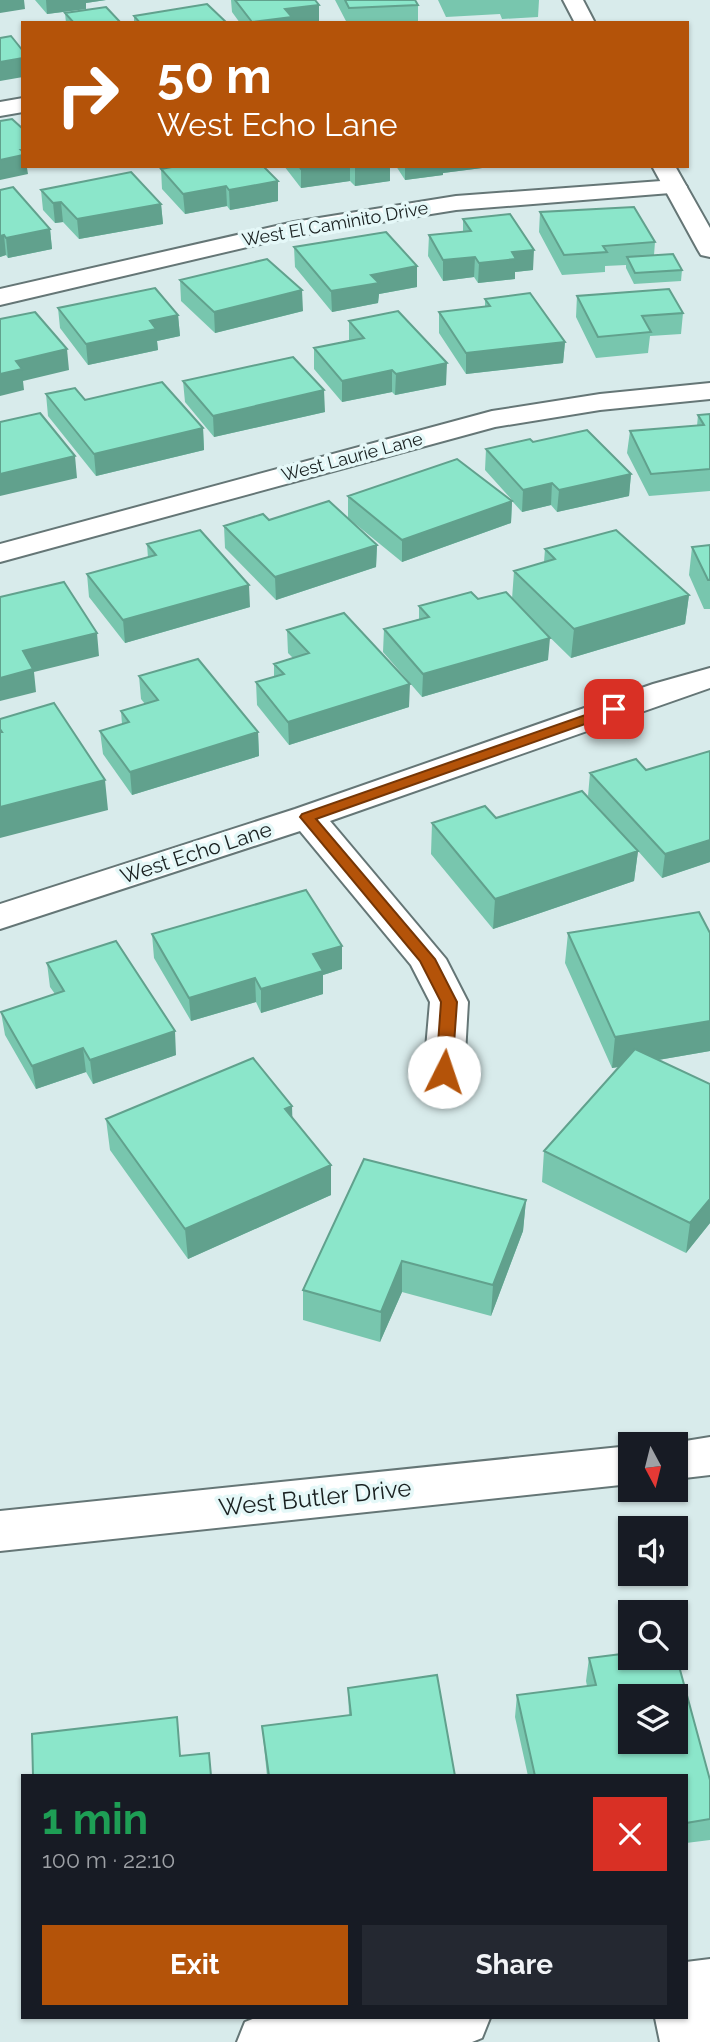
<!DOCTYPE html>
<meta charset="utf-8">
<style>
body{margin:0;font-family:Raleway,sans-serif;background:#242831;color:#f1f3f6;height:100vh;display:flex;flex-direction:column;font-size:26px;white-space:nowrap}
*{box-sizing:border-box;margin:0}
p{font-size:23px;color:#9ea1a6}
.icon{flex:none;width:38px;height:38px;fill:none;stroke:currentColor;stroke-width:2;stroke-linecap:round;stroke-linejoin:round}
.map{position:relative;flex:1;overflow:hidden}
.sheet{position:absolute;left:21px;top:1774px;width:667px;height:245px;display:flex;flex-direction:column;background:#171b24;border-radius:0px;box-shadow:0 2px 5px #0004}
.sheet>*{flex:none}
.banner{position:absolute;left:21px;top:21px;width:668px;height:147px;border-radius:0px;box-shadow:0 2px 5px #0004;background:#b45309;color:#fff;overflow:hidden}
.needle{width:46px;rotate:173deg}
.tools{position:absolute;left:618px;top:1432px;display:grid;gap:14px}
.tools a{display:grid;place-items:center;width:70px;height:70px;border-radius:0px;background:#171b24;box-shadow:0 2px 5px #0004;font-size:35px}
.pin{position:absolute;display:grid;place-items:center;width:60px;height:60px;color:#fff;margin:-30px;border-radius:14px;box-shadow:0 4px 10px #0006}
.me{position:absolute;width:77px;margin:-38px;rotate:4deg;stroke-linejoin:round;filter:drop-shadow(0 0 5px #0008)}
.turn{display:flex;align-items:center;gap:24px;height:147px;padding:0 21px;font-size:32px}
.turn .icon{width:91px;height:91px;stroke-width:2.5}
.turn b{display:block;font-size:49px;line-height:60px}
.round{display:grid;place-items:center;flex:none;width:74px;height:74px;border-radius:0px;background:#242831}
.head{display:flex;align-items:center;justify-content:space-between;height:119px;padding:0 21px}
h1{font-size:42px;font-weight:700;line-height:52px;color:#1e9e55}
.button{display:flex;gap:14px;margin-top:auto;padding:14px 21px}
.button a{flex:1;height:80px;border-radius:0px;background:#b45309;color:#fff;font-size:28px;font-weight:700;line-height:80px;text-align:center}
.button a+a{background:#242831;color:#f1f3f6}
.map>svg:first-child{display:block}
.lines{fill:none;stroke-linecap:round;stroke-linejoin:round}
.minor-casing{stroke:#657676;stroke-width:4}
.tertiary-casing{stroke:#657676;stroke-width:4}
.minor{fill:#fff;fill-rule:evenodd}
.tertiary{fill:#fff;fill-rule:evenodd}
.wall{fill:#78c6ae}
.shaded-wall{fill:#61a18d}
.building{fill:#8be6ca;stroke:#61a18d;stroke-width:2;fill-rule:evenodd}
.route{fill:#b45309;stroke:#753606;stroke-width:2}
.labels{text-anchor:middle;stroke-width:7;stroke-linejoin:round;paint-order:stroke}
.far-street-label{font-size:18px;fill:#192020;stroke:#e5f8f8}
.street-label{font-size:21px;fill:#192020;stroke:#e5f8f8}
.near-street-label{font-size:24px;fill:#192020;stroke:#e5f8f8}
</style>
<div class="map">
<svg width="710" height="2042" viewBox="0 0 710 2042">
<rect width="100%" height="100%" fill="#d8ebeb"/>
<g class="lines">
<defs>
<path id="minor" d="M23,98V112L0,116V102Z
M675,180L683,182L687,187L683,192L456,210L294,236L0,305V289L294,222L456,196Z
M710,383V399L600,410L495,427L0,562V544L492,411L600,394Z
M710,668V688L330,821L446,959L468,1002L464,1072L458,1082L444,1086L430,1082L424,1072L430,1002L411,965L300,831L0,929V904L295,809L653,684Z
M710,1959V2042H660L655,2018H686V1962Z
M255,2018H490L482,2038L472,2042H237L245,2022Z"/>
<path id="tertiary" d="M563,0H583L595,23H575Z
M652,166H675L710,228V257L701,255L698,250Z
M710,1437V1475L676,1479V1444H667Z
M630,1446V1484L0,1551V1511Z"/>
</defs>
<use href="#minor" class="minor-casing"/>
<use href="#tertiary" class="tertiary-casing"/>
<use href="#minor" class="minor"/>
<use href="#tertiary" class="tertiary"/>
</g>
<path class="wall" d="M35,0H106L86,3V9L47,14Z
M231,0H315L319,5V23H240L232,12Z
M335,0H415L418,5V23H347Z
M438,0H539L538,17L502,19L500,14L446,17Z
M65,13L121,23H66Z
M134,16L227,23H134Z
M284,166H390V181L355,186L350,181L301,188Z
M396,166H490V167L443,173V175L405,180Z
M161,169L278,201L230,210L227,206L185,214L162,189Z
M0,190L50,229L52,249L8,258L6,255L0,257Z
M41,190L161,204L163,224L79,239L63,222L55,223L43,210Z
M540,212L655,242L654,255L682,270L681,281L634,284L626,268V265L605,266V272L562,275L539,232Z
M463,219L533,270L515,272V279L478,283L474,277L443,281L428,256L429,235L463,232Z
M294,247L417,266V287L379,294L378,303L332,312L295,267Z
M180,280L303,311L215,333L181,301Z
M577,296L683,313L681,334L650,336L648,353L596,358L576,317Z
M485,299L565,342L563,363L466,374L439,333V312L485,307Z
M58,308L178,315L180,336L157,341L158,350L88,365L60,328Z
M349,321L446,385L395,395L392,392L342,402L314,369V348L349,341Z
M183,381L325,412L214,437L185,402Z
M46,394L85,400L203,428L204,450L96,476L48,416Z
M710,414V491L649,496L627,453L630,431L697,426L698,415Z
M533,442L631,474L629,496L557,512L551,505L522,512L512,501L511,523L402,562L348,518V496L512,500L485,470L486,449Z
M269,520L377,545L376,567L276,600L225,548L224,526Z
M147,544L250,607L125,643L89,597L87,574L148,558Z
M710,545V609H704L689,575L692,547Z
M545,549L689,595L685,624L571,658L528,616L548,660L422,697L383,652L384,629L419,619V606L478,599H512L514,571L544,562Z
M287,630L409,707L289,745L257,705L256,682L274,677V664L293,658L288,653Z
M139,676L258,732L259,756L132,795L103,754L100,731L122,724L121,711L145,704L141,699Z
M710,751V862L662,878L638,851L634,881L493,929L431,854L432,823L496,818L624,836L588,796L590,773L646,770Z
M568,933L710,1051L658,1060L710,1223L686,1253L542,1182L544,1151L619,1067L612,1068L565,963Z
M152,934L342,946V969L323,975V994L261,1013L256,1002L191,1021L154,958Z
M47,963L176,1055L93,1084L86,1072L36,1089L5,1035L1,1012L55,994L50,987Z
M292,1118L331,1165V1195L188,1259L110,1150L106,1119Z
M526,1200L523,1231L491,1316L402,1292L380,1342L303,1320V1290Z
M589,1658L710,1780V1840L686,1843V1776H528L515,1717L517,1695L587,1686L586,1681Z
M348,1688L455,1776H267L262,1726L349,1715Z"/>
<path class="shaded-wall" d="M0,0H24L25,9L0,13Z
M46,0H106L86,3V9L47,14Z
M319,5V23H252L285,9Z
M23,58V77L0,81V62Z
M21,150H23V166H38L27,168L28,174L0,180V160Z
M318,166H350V181L301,188V169Z
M390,166V181L355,186V167Z
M405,166H490V167L443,173V175L405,180Z
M278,181V201L230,210L229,190Z
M226,186L227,206L185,214L183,194Z
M61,202L63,222L55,223L53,203Z
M161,204L163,224L79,239L77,219Z
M50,229L52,249L8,258L6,238Z
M4,235L6,255L0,257V236Z
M534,250L533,270L515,272V279L478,283L479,263L512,252Z
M475,257L474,277L443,281V260Z
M417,266V287L379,294L378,303L332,312L331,291L371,275Z
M302,290L303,311L215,333L214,312Z
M178,315L180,336L157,341L158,350L88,365L86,344L150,321Z
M565,342L563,363L466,374V353Z
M67,349L69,370L23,381L24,390L0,396V374L16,361Z
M447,363L446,385L395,395L396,374Z
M392,370V392L342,402V381Z
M324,390L325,412L214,437L213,416Z
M203,428L204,450L96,476L94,454Z
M75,456L77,478L0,496V474Z
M631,474L629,496L557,512L559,490Z
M552,483L551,505L522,512L523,490Z
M512,501L511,523L402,562V540Z
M377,545L376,567L276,600L275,577Z
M249,585L250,607L125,643L123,620Z
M689,595L685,624L571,658L574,629Z
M97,633L99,656L34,672L36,692L0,701V678L23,651Z
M550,638L548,660L422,697L423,674Z
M410,684L409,707L289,745L288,722Z
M258,732L259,756L132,795L130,772Z
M105,780L108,810L0,838V807Z
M710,840V862L662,878L665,854Z
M638,851L634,881L493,929L495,899Z
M342,946V969L323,975V994L261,1013V989L313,954Z
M255,978L256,1002L191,1021L189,998Z
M710,1021V1051L612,1068L615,1037Z
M175,1031L176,1055L93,1084L90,1060Z
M83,1048L86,1072L36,1089L32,1066Z
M292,1106L293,1137L285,1109Z
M331,1165V1195L188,1259L185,1229Z
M710,1199V1223L686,1253L690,1223Z
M526,1200L523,1231L491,1316L493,1285Z
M402,1261V1292L380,1342L381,1312Z"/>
<path class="building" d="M235,0H315L319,5L285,9L292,17L252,22Z
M345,0H415L418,5L349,8Z
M207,4L227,23H140L134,16Z
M106,7L121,23H74L65,13Z
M11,36L23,51V58L0,62V38Z
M12,119L23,129V150H21L23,152V155L0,160V121Z
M177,166H263L278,181L229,190L226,186L183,194L161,169Z
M299,166H318L301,169Z
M131,172L161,204L77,219L61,202L53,203L41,190Z
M13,187L50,229L6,238L4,235L0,236V190Z
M634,207L655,242L603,246L607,252L564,255L540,212Z
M510,214L534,250L512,252L516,259L479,263L475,257L443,260L429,235L471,231L463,219Z
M386,232L417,266L371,275L379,283L331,291L294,247Z
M673,254L682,270L635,273L627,257Z
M267,259L302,290L214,312L180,280Z
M155,288L178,315L150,321L156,329L86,344L58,308Z
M669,289L683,313L642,316L651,332L598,337L577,296Z
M530,293L565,342L466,353L439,312L490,306L485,299Z
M398,311L447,363L396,374L392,370L342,381L314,348L364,338L349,321Z
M35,312L67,349L16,361L22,369L0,374V319Z
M293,357L324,390L213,416L183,381Z
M162,382L203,428L94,454L46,394L75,388L85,400Z
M40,413L75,456L0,474V422Z
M710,414V469L651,474L630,431L704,425L698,415Z
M587,430L631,474L559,490L552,483L523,490L486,449L530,439L533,442Z
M457,459L512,501L402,540L348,496Z
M329,501L377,545L275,577L224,526L263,514L269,520Z
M200,530L249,585L123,620L87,574L156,555L147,544Z
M616,530L689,595L574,629L514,571L555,559L545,549Z
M710,545V580H708L692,547Z
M64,582L97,633L23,651L33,669L0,678V597Z
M471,592L478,599L506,592L550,638L423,674L384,629L429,617L419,606Z
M344,613L410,684L288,722L256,682L284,674L274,664L309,653L287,630Z
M198,659L258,732L130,772L100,731L129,722L121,711L158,700L139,676Z
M54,703L105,780L0,807V732H2L0,729V719Z
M710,751V840L665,854L590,773L636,759L646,770Z
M582,791L638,851L495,899L432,823L485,806L496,818Z
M306,890L342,946L313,954L323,971L261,989L255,978L189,998L152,934Z
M699,912L710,933V1021L615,1037L568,933Z
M116,941L175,1031L90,1060L83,1048L32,1066L1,1012L64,991L47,963Z
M635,1049L710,1084V1199L690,1223L544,1151Z
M253,1058L292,1106L285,1109L331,1165L185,1229L106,1119Z
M364,1159L526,1200L493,1285L402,1261L381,1312L303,1290Z
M630,1653V1657H676V1655L710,1780V1819L686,1823V1776H535L517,1695L596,1685L589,1658ZM630,1696H676V1741H630Z
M437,1675L455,1776H269L262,1726L351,1715L348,1688Z
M177,1717L180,1756L209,1753L211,1776H33L32,1734Z"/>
<path class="route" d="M614,705L619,706V712L316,819L435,959L457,1002L452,1072L444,1078L439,1076L436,1072L441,1002L420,961L300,817L302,814Z"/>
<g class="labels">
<g class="far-street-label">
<text transform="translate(335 224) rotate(-10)" y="6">West El Caminito Drive</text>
<text transform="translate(352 457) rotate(-15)" y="6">West Laurie Lane</text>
</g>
<g class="street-label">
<text transform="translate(196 853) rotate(-18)" y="7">West Echo Lane</text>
</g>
<g class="near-street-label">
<text transform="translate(315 1498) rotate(-6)" y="8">West Butler Drive</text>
</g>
</g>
</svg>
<div class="tools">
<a><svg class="needle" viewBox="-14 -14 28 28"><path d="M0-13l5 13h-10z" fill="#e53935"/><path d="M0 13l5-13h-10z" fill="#9ea1a6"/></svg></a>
<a><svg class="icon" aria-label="sound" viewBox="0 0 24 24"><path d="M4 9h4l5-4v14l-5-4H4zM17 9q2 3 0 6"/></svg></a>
<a><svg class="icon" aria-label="search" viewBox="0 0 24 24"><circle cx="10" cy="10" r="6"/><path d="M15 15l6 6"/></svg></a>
<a><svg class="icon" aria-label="layers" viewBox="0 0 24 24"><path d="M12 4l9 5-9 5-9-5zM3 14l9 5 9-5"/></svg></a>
</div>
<div class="pin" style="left:614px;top:709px;background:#d93025"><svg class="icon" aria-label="arrive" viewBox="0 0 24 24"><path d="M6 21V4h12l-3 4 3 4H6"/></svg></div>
<svg class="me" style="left:444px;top:1072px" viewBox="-20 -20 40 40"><circle r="19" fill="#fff"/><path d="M0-13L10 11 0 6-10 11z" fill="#b45309"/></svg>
<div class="banner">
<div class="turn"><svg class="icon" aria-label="right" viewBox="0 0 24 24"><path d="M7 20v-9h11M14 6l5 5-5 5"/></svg><div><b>50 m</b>West Echo Lane</div></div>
</div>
<section class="sheet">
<div class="head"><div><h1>1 min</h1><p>100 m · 22:10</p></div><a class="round" style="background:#d93025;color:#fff"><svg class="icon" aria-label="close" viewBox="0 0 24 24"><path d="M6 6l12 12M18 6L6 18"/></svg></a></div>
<div class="button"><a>Exit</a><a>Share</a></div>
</section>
</div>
